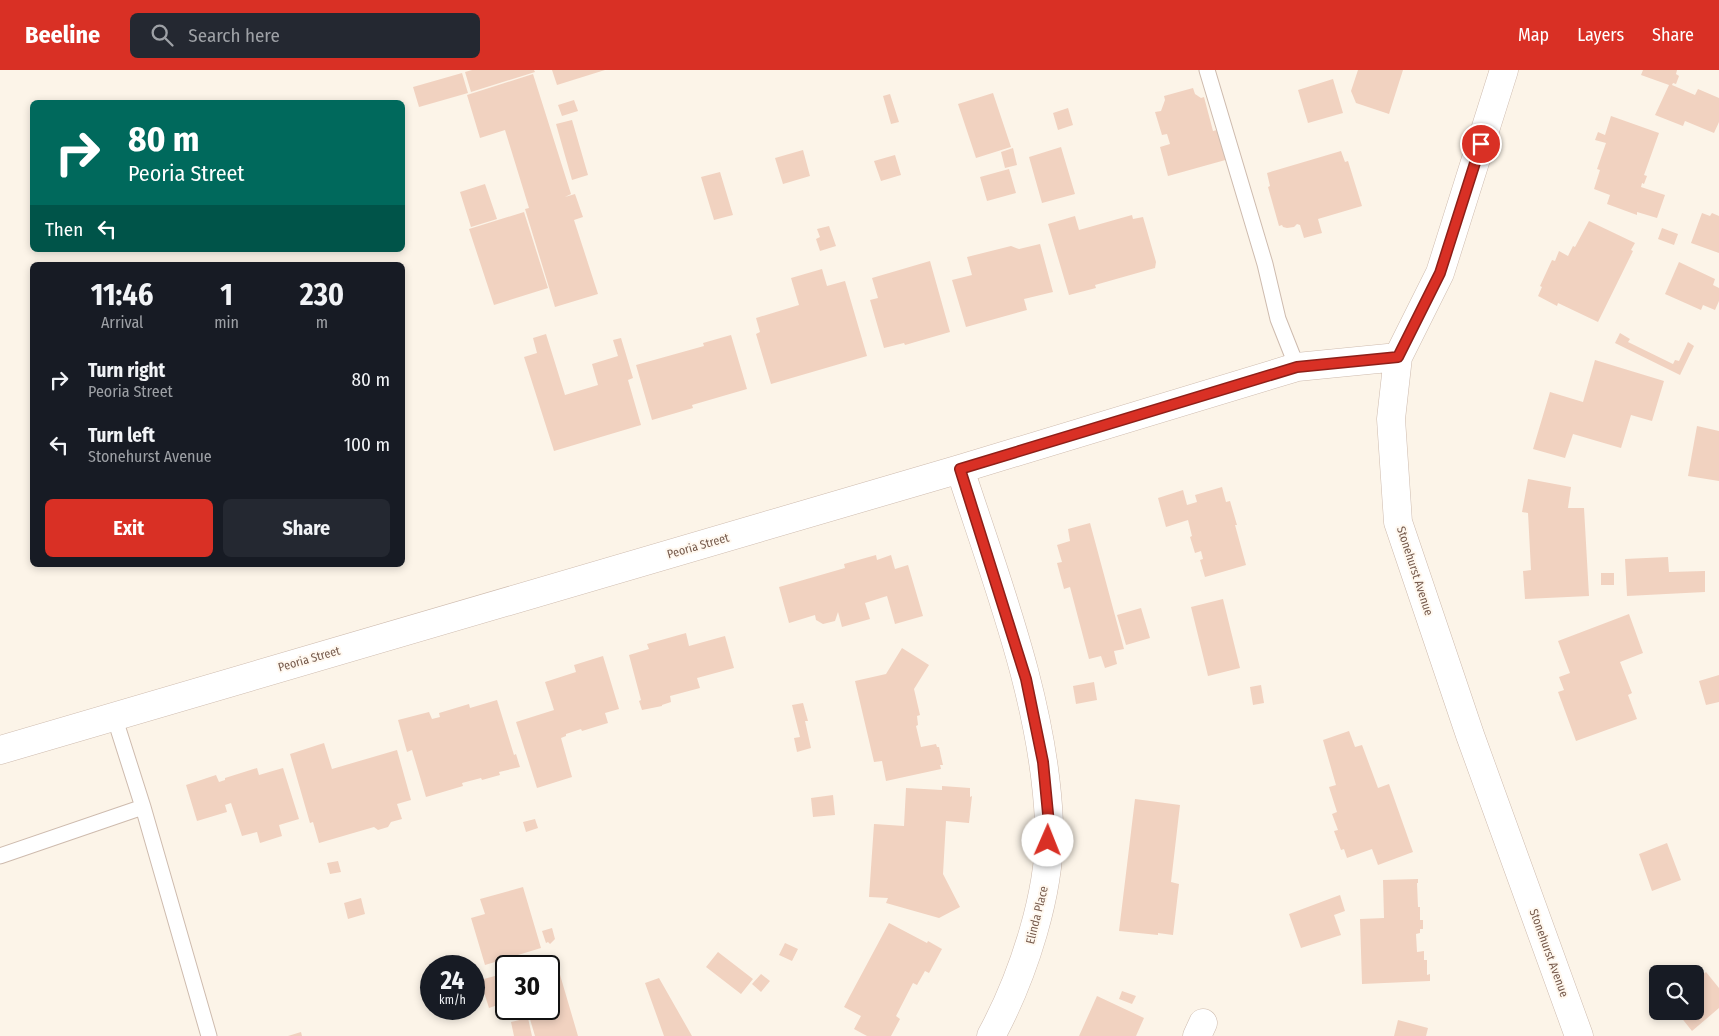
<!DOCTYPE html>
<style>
body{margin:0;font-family:"Fira Sans Condensed",sans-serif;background:#242831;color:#f1f3f6;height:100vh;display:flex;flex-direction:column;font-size:19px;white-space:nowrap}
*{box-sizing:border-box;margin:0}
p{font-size:16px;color:#9ea1a6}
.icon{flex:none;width:28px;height:28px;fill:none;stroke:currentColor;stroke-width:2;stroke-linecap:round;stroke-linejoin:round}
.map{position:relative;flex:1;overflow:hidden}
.drawer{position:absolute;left:30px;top:192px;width:375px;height:305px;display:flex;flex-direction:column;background:#171b24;border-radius:8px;box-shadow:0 2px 8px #0003}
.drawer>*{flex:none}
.guide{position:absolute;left:30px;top:30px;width:375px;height:152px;border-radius:8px;box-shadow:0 2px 8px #0003;background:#00695c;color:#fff;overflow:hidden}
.buttons{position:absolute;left:1649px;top:895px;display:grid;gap:10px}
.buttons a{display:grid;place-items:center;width:55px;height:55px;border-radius:8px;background:#171b24;box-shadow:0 2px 8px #0003;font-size:25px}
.speed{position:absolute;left:420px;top:885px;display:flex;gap:10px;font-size:25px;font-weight:700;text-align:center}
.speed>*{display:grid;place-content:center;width:65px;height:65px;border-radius:50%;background:#171b24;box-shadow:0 2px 8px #0003;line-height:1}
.speed small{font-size:12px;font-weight:400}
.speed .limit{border:2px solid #111;border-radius:8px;background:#fff;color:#111}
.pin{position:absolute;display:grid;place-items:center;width:42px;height:42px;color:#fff;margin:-21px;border:2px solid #fff;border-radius:50%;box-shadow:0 1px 5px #0007}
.me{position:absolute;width:55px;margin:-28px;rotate:1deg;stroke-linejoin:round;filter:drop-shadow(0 0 4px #0008)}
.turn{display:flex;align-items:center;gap:18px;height:105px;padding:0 15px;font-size:22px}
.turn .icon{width:65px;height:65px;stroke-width:2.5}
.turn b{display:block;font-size:35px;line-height:42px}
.then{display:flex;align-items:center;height:48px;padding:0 15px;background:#0003;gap:10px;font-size:19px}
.eta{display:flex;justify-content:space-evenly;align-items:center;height:85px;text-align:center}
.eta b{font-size:30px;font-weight:700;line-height:35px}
.cta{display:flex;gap:10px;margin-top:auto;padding:10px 15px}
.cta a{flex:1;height:58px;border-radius:8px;background:#d93025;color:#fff;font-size:20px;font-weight:700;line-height:58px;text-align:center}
.cta a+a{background:#242831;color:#f1f3f6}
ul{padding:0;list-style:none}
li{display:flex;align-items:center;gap:15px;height:65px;padding:0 15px}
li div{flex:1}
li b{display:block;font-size:19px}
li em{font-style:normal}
header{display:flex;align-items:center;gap:30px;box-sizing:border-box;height:70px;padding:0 25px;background:#d93025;color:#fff}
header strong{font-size:24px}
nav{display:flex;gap:28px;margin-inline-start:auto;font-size:18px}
.search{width:350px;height:45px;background:#242831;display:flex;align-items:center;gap:12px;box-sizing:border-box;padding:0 18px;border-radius:8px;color:#9ea1a6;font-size:19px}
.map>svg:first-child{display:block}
.building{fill:#f1d2c0}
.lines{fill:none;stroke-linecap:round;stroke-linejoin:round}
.service-casing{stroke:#cebbae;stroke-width:17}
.minor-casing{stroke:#cebbae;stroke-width:29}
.service{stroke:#fff;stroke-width:15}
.minor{stroke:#fff;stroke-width:28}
.route-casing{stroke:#8d1f18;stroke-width:12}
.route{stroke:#d93025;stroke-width:9}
.labels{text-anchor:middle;stroke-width:4;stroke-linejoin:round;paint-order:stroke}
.street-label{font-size:12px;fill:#765a4c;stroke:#fff8ef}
</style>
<header>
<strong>Beeline</strong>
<div class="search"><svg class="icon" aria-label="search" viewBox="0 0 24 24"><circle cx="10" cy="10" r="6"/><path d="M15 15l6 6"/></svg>Search here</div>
<nav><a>Map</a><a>Layers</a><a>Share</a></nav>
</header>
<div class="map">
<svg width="1719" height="966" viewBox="0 0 1719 966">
<rect width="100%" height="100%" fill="#fcf4e8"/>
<path class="building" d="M472,0H534L535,2L471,22L465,2Z
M552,0H605L557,15Z
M1358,0H1403L1389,44L1356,33L1351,21Z
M1643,0H1677L1676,4L1679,6L1676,14L1673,13L1672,15L1695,25L1698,19L1719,28V52L1714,63L1685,51L1683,56L1655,45L1669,15L1641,5Z
M462,3L468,23L419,37L413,17Z
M533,4L571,124L565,127L575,124L583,147L574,150L598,224L555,237L525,139L529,138L505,60L480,68L467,25Z
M1333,9L1343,43L1308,53L1298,20Z
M1193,18L1195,24L1201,28L1204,27L1213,61L1221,59L1229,89L1168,106L1160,77L1170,74L1167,64L1162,65L1155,42L1161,41L1165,30L1164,26Z
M993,23L1011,77L976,88L958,34Z
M890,24L899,52L891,54L883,26Z
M574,30L578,41L562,46L558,35Z
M1068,38L1073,55L1058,60L1053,43Z
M1611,46L1659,63L1644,105L1647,106L1644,114L1642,113L1641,117L1665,125L1657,148L1637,142V145L1607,134L1610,125L1594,119L1600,100L1597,99L1606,73L1595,70L1598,62L1605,65Z
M572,50L588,105L572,110L556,54Z
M1061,77L1075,124L1042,133L1029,87Z
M1013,78L1017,95L1005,98L1001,82Z
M803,80L810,106L783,114L775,88Z
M1341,81L1345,92L1348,91L1362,136L1318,149L1322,163L1304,168L1300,155L1297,154L1294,157L1287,158L1283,157L1282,155L1279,156L1268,117L1270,116L1267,103Z
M895,85L901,105L881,111L874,91Z
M1009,99L1016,123L987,131L980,107Z
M720,102L733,145L714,150L701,107Z
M485,114L497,149L471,157L460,122Z
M524,142L548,218L494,235L469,159Z
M1702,143L1710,146L1712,143L1719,146V183L1691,173Z
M1132,145L1133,149L1143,147L1156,192L1155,198L1095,215L1096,218L1069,225L1048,154L1075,146L1079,160Z
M1589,151L1635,173L1631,180L1633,181L1598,252L1558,233L1557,236L1538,226L1542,217L1540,216L1552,190L1555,191L1559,181L1568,186L1573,176L1575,177Z
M829,156L836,176L820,181L816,169L820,167L817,159Z
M1662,158L1678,164L1674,175L1658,169Z
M1040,174L1053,222L1024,229L1027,240L966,257L952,210L972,205L967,187L1011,176L1019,179Z
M930,191L950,262L905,275L904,273L884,278L870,230L878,228L872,208Z
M1679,192L1715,209L1713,215L1719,218V231L1715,240L1703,235L1701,240L1665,224Z
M822,199L827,216L845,211L867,286L771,314L756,264L760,262L756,248L799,235L791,208Z
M1620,263L1630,269L1628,272L1673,294L1675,290L1679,291L1688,272L1694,276L1680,305L1615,273Z
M546,264L565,325L598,315L592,294L618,286L613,270L621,268L633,308L628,310L641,355L554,381L524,287L537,283L533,268Z
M731,265L747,319L692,335L693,338L652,350L636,295L704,276L703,273Z
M1595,290L1664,311L1652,351L1631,345L1621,378L1573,364L1565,388L1533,379L1550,322L1583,332Z
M1697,356L1719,361V411L1688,406Z
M1528,409L1571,417L1568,438H1584L1589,526L1525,529L1523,501L1531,500L1528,443L1522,442Z
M1222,417L1226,432L1230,431L1237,455H1235L1246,495L1205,507L1200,490L1203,489L1201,481L1195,483L1190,467L1192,466L1188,450L1166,457L1158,428L1183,420L1187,435L1197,432L1195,425Z
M1090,453L1124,579L1114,581L1117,594L1105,598L1101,586L1089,589L1070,517L1064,519L1057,493L1062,492L1057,475L1070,471L1068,459Z
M876,485L877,490L891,485L895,499L908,495L923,546L895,554L887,526L865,533L870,549L842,557L838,542L835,551L823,554L816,550L815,545L789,553L779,517L845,498L844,494Z
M1668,487L1669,502L1705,501V522L1627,526L1625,489Z
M1601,503H1614V515H1601Z
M1223,529L1240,598L1208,606L1191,537Z
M1141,538L1150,568L1126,575L1117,545Z
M1629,544L1643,583L1620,592L1632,623L1628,625L1637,649L1576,671L1558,622L1564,620L1559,607L1570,603L1558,571Z
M686,563L689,576L725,566L734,598L697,608L700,618L670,626L671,632L662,635V636L642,640L639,631L641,630L629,585L649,579L647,574Z
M902,578L929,595L914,619L920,645L917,646L918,655L916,656L921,677L936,674L937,677H939L943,695H940L941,699L886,711L882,691L874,692L855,611L886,604Z
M603,586L619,639L605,643L608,653L582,661L581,659L566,664V666L561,668L572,707L537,718L516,652L554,640L545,612L576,602L574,595Z
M1719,605V632L1706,635L1699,611Z
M1094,612L1097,630L1076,634L1073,616Z
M1261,615L1264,633L1253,635L1250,617Z
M497,630L514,685L516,684L520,697L499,702L500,705L482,710L481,708L462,713L463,716L426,727L412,680L407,682L398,650L429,642L432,649L440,647L439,643L469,634L470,638Z
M803,633L808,651H805L811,678L797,682L794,668L800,667L792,635Z
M1349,661L1355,677L1362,675L1378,718L1389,714L1413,782L1378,795L1372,779L1347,788L1344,779L1341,780L1334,761L1338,760L1332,744L1337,742L1329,717L1336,715L1323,670Z
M324,673L332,699L397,680L411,730L397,734L402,749L391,752L388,757L378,760L374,757L319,773L313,752L310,753L290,684Z
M257,698L259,705L283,698L299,749L279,755L282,766L260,773L257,762L242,766L231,733L225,735L227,742L197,751L186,715L216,705L219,712L225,710V708Z
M942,716L970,718V727L972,726L969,753L946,751L943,804L960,837L939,848L886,833L888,828L869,827L874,754L904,756L906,718L942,720Z
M833,725L835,745L813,747L811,728Z
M1135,729L1180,735L1171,812L1179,814L1173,865L1158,863V865L1119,861Z
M535,749L538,758L526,762L523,752Z
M1667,773L1681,810L1652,821L1639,784Z
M338,791L341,802L330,804L327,793Z
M1418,809V813H1417L1418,837H1420V850H1423V859H1420V863L1416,864L1417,882L1424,881V890H1427V905L1430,904V911L1362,914L1360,849L1384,848L1383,810Z
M523,817L541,878L485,895L471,848L485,844L480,829Z
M1340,825L1345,841L1334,845L1341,865L1301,878L1289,844Z
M361,828L365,844L348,849L344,833Z
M889,853L927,873L928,871L942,879L929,903L925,901L917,915L913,913L896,946L900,949L891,966H867L854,959L861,946L844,937Z
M552,858L555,869L550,874L548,872L546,873L542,861Z
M785,873L798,879L792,891L779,885Z
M718,882L753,909L741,924L706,897Z
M558,898L578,966H535L527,939H549V901Z
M1706,902L1719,918V938L1692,961L1676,941H1695V911Z
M506,903V932L489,938L480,910Z
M761,904L770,911L761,922L752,914Z
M659,908L692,966H664L645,913Z
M1122,921L1136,926L1132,934L1119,929Z
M1097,926L1144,948L1136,966H1079Z
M528,948L532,966H514L511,952Z
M1398,950L1428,958L1426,966H1394Z
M301,962L302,966H288Z"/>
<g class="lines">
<defs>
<path id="service" d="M1207,0L1265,194L1278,249L1297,297
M114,646L143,737
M0,786L143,737L209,966"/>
<path id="minor" d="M1504,0L1440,203L1398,287L1391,349L1398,452L1470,665L1579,966
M960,399C997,513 1044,632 1049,753C1052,820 1023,907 991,966
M0,680L960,399L1297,297L1398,287
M1197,966L1203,953"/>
</defs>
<use href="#service" class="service-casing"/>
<use href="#minor" class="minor-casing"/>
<use href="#service" class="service"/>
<use href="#minor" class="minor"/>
</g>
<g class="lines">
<defs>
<path id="route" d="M1048,771L1049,754L1043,692L1026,609L960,399L1297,297L1398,287L1440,203L1481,74"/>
</defs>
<use href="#route" class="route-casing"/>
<use href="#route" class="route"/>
</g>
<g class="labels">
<g class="street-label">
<text transform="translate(698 476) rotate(-16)" y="4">Peoria Street</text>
<text transform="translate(1415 501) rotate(72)" y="4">Stonehurst Avenue</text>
<text transform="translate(309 589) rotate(-16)" y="4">Peoria Street</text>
<text transform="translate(1037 845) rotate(-76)" y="4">Elinda Place</text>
<text transform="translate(1549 883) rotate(70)" y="4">Stonehurst Avenue</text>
</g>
</g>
</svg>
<div class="buttons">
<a><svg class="icon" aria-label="search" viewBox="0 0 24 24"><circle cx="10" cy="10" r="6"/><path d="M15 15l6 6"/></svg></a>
</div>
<div class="speed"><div>24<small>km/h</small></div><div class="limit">30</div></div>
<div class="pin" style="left:1481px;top:74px;background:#d93025"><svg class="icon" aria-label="arrive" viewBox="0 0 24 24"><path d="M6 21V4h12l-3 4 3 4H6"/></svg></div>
<svg class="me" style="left:1048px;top:771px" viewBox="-20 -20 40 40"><circle r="19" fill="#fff"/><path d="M0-13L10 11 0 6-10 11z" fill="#d93025"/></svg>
<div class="guide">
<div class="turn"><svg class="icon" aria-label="right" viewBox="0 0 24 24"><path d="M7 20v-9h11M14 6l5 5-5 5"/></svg><div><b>80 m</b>Peoria Street</div></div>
<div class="then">Then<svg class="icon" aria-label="left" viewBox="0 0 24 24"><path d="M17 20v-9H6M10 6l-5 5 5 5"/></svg></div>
</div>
<section class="drawer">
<div class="eta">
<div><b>11:46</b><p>Arrival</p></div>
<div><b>1</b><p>min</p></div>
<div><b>230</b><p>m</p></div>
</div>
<ul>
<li><svg class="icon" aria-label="right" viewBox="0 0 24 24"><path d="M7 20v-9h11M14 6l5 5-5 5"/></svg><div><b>Turn right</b><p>Peoria Street</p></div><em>80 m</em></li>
<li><svg class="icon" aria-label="left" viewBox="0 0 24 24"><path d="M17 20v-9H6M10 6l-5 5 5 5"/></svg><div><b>Turn left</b><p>Stonehurst Avenue</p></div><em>100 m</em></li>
</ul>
<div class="cta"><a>Exit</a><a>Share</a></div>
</section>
</div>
